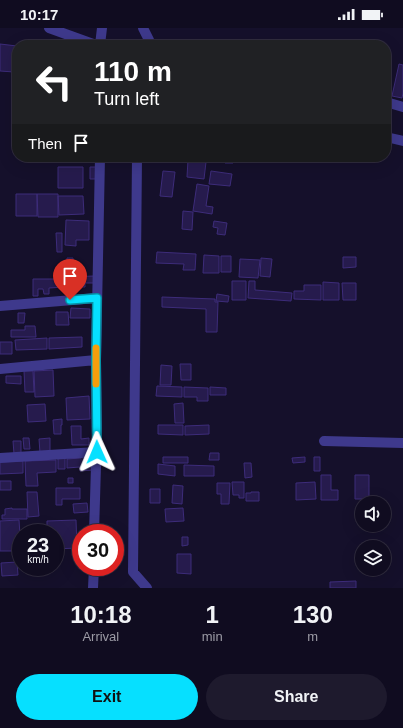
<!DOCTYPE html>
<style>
body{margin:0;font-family:Helvetica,sans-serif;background:#1e1a2d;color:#f1f3f6;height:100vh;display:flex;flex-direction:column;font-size:15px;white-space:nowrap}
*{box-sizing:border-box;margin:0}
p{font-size:13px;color:#9c9ba5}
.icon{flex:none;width:22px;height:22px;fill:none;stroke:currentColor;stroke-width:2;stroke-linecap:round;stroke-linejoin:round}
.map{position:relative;height:560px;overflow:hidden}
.details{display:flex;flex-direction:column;background:#100c20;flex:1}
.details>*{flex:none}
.hud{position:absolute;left:12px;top:12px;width:379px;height:122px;border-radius:16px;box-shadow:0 4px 16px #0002,0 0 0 1px #302c3e;background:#202124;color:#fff;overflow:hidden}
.fabs{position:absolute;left:355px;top:468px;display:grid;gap:8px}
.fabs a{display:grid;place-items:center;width:36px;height:36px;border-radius:50%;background:#100c20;box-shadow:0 4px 16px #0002,0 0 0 1px #302c3e;font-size:20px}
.speed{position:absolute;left:12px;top:496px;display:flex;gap:8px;font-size:20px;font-weight:700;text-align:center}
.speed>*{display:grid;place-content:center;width:52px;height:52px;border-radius:50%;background:#100c20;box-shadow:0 4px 16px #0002,0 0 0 1px #302c3e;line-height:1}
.speed small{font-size:10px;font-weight:400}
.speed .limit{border:6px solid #d22;background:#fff;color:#111}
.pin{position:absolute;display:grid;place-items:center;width:34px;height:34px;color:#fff;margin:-41px -17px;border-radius:50% 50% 50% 0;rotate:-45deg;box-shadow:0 0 4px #0007}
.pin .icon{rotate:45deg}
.me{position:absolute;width:44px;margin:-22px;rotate:359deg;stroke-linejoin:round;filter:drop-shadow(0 0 3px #0008)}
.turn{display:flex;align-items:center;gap:14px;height:84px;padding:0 16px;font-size:18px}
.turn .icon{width:52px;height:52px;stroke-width:2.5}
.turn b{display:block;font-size:28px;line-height:34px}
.then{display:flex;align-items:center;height:38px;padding:0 16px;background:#0003;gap:8px;font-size:15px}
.eta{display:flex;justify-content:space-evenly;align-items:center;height:68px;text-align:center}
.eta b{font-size:24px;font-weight:700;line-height:28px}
.action{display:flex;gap:8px;margin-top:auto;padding:8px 16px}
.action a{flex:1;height:46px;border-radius:24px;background:#06e0ff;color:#111;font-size:16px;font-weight:700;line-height:46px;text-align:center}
.action a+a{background:#1e1a2d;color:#f1f3f6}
.status{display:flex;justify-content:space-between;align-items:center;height:28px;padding:0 20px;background:#100c20;direction:ltr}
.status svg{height:11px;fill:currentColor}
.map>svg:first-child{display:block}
.building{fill:#261b4d;stroke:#3d2c7a}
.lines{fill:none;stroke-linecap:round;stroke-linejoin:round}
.street{stroke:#3e398c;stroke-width:10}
.route-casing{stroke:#0492a6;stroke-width:10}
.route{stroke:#06e0ff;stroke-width:7}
.slow{stroke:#f59e0b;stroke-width:7}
</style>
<div class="status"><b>10:17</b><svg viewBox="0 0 49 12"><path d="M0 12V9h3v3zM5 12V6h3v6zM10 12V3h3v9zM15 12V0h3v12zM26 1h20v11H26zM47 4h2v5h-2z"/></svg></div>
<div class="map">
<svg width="403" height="560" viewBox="0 0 403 560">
<rect width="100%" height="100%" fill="#15102b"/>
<path class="building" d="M0,16L17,18L14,44L0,43Z
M399,36L403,37V65L402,70L392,68Z
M225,129H234L233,135H225Z
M188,132L206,134L204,151L187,149Z
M58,139H83V160H58Z
M90,139H97V151H90Z
M163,143L175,144L172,169L160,168Z
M211,143L232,146L230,158L209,156Z
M197,156L209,158L206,178L213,179L212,186L193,183Z
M16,166H37V188H16Z
M37,166H58V189H38Z
M58,168H83L84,186L59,187Z
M183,183L193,184L192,202L182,201Z
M66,192L89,193V212H76V218L65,217Z
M214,193L227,195L225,207L217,206L218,200L213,199Z
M56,205H62V224H57Z
M157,224L196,226L195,242H183L184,236L156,235Z
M204,227L219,228V245H203Z
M221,228H231V244H221Z
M343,229H356V239L343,240Z
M67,230H73V244H58V241H67Z
M261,230L272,231L270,249L260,248Z
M240,231L260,232L258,250L239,249Z
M94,248V255H85V259H69V249Z
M33,251H64V259L49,260V266H44L43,261H38V268H33Z
M232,253H246V272H232Z
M249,253H255V262L292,265L291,273L248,270Z
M323,254L339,255V272H323Z
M342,255H356V272H343Z
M304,257H321V272L294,271V263H304Z
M217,266L229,268L228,274L216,273Z
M162,269L215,271V274H218L217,304H206V281L162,279Z
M71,280L90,281V290H70Z
M56,284H68L69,297H56Z
M18,285H25L24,295H18Z
M25,298H35L36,309H11V302H25Z
M82,309V319L49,321V310Z
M47,310V321L16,322L15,312Z
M0,314H12V326H0Z
M180,336H191V352H181Z
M161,337L172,338L171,357H160Z
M53,342L54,368L35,369L34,343Z
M24,343H33L34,364H25Z
M6,348H21V356L6,355Z
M157,358L182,359V369L156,368Z
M184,359L208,360V373H197V369H184Z
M210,359L226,360V367H210Z
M89,368L90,391L67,392L66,370Z
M183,375L184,395H175L174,376Z
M45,376L46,393L28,394L27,377Z
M62,391V397H61V406H54L53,392Z
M158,397H183V407L158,406Z
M209,397V406L185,407V398Z
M71,398H81V411L89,410V417H72Z
M23,410H29L30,421H24Z
M50,410V424L40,425L39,411Z
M13,413H21V426H14Z
M210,425H219V432H209Z
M81,429L92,430L93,442L80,443V439L67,440V431L81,430Z
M163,429H188V435H163Z
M305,429V434L293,435L292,430Z
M314,429H320V443H314Z
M58,430H65V441H58Z
M56,432V444L37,445L38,458H26L25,433Z
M23,433V445L0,446V434Z
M244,435H251L252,449L245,450Z
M158,436L175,438V448L158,446Z
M184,437L214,438V448H184Z
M321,447H331V462H338V472H321Z
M355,447H369V471H355Z
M68,450H73V455H68Z
M0,453H11V462H0Z
M232,454H244V470H239V467H233Z
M315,454L316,471L296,472V455Z
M217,455H230L229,476H221V466H217Z
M173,457L183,458L182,476L172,475Z
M56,460H80V471H62V477H56Z
M150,461H160V475H150Z
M27,464H37L39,488L28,489Z
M251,464H259V473H246V465H251Z
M87,475L88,484L74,485L73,476Z
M12,480V481H27V491H2V487H5V481Z
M183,480L184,493L166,494L165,481Z
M19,492L21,523H0V493Z
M76,492L77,520L55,521V505H47V493Z
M182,509H188V517L182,518Z
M177,526H191V546L177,545Z
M17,534L18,547L2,548L1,535Z
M356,553V560H330V554Z"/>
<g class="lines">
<path class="street" d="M49,0L96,17
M143,0L149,12V17
M100,17L102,0
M386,74L403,79
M386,109L403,113
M137,129L133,544L147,560
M0,278L97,270
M0,341L96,332
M324,413L403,415
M0,430L97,424
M94,505L96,438L97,424L96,332L100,129
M93,560L94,539"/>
</g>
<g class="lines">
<defs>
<path id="route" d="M70,272L97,270L96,332L97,424"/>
</defs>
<use href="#route" class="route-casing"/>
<use href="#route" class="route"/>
<path class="slow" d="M96,356V320"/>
</g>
</svg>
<div class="fabs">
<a><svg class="icon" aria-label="sound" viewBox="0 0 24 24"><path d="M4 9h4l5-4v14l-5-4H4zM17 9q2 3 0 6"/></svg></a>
<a><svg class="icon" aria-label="layers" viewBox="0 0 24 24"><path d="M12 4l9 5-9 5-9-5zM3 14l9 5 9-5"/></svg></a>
</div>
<div class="speed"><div>23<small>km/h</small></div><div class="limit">30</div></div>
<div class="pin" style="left:70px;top:272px;background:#d93025"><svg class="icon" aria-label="arrive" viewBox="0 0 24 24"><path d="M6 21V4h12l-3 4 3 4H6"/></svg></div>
<svg class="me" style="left:97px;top:424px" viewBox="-20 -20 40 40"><path d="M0-17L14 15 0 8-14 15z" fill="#06e0ff" stroke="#fff" stroke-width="4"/></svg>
<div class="hud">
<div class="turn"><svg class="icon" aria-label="left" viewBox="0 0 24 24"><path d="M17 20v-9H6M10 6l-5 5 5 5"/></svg><div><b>110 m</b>Turn left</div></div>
<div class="then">Then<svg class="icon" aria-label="arrive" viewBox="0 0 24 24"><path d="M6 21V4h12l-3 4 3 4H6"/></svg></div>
</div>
</div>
<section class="details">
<div class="eta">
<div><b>10:18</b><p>Arrival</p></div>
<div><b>1</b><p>min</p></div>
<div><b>130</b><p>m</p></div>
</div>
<div class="action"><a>Exit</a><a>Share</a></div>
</section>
